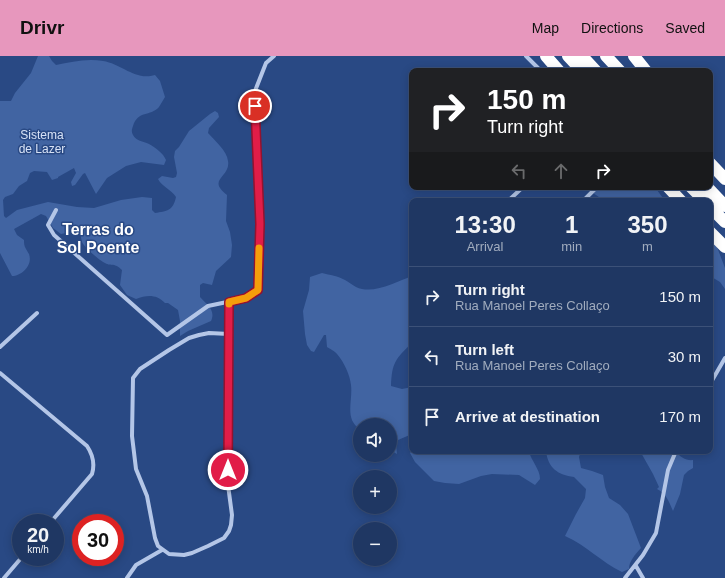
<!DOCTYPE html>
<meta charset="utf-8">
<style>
body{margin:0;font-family:Helvetica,sans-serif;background:#2c426c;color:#f1f3f6;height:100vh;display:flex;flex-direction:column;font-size:15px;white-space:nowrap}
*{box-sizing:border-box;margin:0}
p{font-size:13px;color:#a1acbe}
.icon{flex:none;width:22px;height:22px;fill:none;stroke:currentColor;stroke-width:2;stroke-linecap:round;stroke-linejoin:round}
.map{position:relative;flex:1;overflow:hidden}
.panel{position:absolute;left:409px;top:142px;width:304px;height:256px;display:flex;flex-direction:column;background:#1f3763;border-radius:8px;box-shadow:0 2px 10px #0003,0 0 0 1px #3c5178}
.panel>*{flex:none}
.hud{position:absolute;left:409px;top:12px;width:304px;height:122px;border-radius:8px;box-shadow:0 2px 10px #0003,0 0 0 1px #3c5178;background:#202124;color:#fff;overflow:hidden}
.buttons{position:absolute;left:353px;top:362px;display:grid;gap:8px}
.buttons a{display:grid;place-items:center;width:44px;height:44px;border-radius:50%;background:#1f3763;box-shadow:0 2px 10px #0003,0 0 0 1px #3c5178;font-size:20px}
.speed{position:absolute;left:12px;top:458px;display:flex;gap:8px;font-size:20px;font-weight:700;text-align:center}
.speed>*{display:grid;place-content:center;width:52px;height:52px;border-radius:50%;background:#1f3763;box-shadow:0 2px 10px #0003,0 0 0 1px #3c5178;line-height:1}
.speed small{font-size:10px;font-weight:400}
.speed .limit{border:6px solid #d22;background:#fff;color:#111}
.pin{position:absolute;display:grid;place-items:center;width:34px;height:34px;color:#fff;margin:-17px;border:2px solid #fff;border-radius:50%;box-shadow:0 1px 4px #0007}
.me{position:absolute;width:44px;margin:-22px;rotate:0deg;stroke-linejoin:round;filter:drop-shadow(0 0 3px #0008)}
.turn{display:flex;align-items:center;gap:14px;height:84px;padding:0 12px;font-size:18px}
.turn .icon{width:52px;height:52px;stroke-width:2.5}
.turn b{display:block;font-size:28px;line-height:34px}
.lanes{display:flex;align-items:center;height:38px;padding:0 12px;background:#0003;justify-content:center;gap:20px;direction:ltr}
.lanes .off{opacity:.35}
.eta{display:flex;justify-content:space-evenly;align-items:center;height:68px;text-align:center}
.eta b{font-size:24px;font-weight:700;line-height:28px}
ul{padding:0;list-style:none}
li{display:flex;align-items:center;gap:12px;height:60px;padding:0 12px;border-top:1px solid #3c5178}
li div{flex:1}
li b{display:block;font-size:15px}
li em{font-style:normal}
header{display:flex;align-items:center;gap:24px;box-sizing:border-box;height:56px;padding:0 20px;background:#e797bd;color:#111}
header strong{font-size:19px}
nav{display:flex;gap:22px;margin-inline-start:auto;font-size:14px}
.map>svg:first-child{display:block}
.green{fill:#4164a2}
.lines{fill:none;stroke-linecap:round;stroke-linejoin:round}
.street{stroke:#b4c6e7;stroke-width:4}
.highway{stroke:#fff;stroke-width:12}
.route-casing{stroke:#92132f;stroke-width:10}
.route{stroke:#e11d48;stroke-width:7}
.slow{stroke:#f59e0b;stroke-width:7}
.labels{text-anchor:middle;stroke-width:3;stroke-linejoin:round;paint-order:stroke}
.park-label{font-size:12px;fill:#d7e2f6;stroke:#294984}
.district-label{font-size:16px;font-weight:bold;fill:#fff;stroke:#294984}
</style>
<header>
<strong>Drivr</strong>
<nav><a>Map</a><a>Directions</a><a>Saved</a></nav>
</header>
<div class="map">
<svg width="725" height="522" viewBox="0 0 725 522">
<rect width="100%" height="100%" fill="#294984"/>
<path class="green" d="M38,0H49L52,5L56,9C71,6 87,2 103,5C122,8 135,25 155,19L160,25L165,41C163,44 161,48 159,51C150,61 138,54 133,70C132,73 131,75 133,79C136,85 143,85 149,88C156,92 163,97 166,104L164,109L141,106L126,110L107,122L96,138L85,117L83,118L75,129L72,130L71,126L76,117L74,112L58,121V122L52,124L47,116L34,115L30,117L27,125L19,130L13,138L5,141L3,144L4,160L6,162L17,154L48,146L77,151L94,152L121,144L142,141L152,142V154L155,157C167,155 173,155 176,141C171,133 162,131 158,123L162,120L173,122L176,121L177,117L174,101L175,95L179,91L189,75L210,58L215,55L218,57L219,61L209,72L208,77C215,85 227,95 228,105C231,121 206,123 227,139L226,165L230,176L232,189L231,201L216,215L212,229L203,227L200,229V241C207,249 216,254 211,265L188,275L180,280V265L178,254L168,247H165C156,238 147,239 136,243L127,239L120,229L122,214C114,206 112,211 105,207C100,205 84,191 82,186C80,179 82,177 78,171L74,170L66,177L61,178L53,172L46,160L41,158L14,173L17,179L24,184C24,187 24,190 26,193C26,193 29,198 29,198C33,209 22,220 12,220L0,197V45H11L15,37L31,17Z
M581,131H652L657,134L665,145H605L590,135L581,133Z
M710,181L717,191L725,212V233L720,226L710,220Z
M322,217C330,219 338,220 345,224C349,226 352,229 356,231C373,239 396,226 412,220V287C395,303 392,307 391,330L402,333L412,331V378L398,384L396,388L397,398L390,394V369H360V373C344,363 353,345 351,329C350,319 344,306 337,298C335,295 330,293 327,291L326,279H324L314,296L311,295L307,289L305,278L303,255L309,234L310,221Z
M412,395H529C531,405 540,413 540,423L535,429L519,419L492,418L481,420L459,428L445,427L434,425L415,406L410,397Z
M546,395H581L579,401L581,412L592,415L603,419L605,431L609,442L620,449L628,458L641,492C635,499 629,505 629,513L622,516C601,506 586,489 565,480L576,458L585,442L586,433L574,421C558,419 548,412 546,395Z
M640,395H676C679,401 687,405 693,404V412L688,415L684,419L680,438L673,455C669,446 666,437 657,433L659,431L653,418Z"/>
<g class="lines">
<path class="street" d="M526,0L541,15
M508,145L523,131
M583,145L597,131
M56,154L48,169L54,179L167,279L208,250L246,242L258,234L260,168L255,35L266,7L274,0
M229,278L209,277L199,279L189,282L169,294L140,313L133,322L132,380L136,413L147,440L155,482L158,490L169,498L184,499L192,497L208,490L224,482L229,475L231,469L232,459L228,429L229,245
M0,291L37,257
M0,317L87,390C93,399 95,408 92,418L50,467
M710,328L725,302
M636,510L643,522
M4,522L22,501
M127,522L136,509L162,494
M625,522L643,499L656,477L668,414L676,395"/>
<path class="highway" d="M546,0L559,15
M568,0L582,15
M582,0L596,15
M606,0L620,15
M634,0L646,15
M710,107L725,123
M668,131L681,145
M691,131L705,145
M707,131L725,150
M710,151L725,166
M710,176L725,191"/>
</g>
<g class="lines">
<defs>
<path id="route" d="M228,414L229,246L246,242L258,234L260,168L255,50"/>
</defs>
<use href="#route" class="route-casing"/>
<use href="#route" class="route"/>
<path class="slow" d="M229,248V246L246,242L258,234L259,192"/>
</g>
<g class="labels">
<g class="park-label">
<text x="42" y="83">Sistema<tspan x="42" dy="14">de Lazer</tspan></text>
</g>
<g class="district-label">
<text x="98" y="179">Terras do<tspan x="98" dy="18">Sol Poente</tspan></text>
</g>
</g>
</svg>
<div class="buttons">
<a><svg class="icon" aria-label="sound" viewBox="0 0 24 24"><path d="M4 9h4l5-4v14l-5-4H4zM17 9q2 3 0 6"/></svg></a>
<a>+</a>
<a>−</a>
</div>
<div class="speed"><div>20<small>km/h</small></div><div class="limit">30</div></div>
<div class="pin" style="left:255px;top:50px;background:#d93025"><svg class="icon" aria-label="arrive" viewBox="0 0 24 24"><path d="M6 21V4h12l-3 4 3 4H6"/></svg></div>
<svg class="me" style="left:228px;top:414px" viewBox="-20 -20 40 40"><circle r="17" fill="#e11d48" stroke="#fff" stroke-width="3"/><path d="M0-11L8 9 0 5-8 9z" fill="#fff"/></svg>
<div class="hud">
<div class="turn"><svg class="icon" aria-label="right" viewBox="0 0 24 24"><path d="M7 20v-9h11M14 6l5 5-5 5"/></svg><div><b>150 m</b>Turn right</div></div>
<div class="lanes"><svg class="icon off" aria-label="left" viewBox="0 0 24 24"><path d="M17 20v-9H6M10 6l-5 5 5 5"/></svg><svg class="icon off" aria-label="ahead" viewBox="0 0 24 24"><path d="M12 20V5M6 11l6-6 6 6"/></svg><svg class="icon" aria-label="right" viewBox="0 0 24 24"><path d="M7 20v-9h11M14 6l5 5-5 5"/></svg></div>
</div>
<section class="panel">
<div class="eta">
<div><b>13:30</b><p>Arrival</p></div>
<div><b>1</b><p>min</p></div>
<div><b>350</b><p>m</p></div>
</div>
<ul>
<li><svg class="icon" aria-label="right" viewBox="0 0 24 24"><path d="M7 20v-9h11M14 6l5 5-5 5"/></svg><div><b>Turn right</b><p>Rua Manoel Peres Collaço</p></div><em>150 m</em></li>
<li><svg class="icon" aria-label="left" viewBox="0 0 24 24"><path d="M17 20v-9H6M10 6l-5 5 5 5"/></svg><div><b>Turn left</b><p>Rua Manoel Peres Collaço</p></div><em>30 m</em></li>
<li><svg class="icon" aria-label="arrive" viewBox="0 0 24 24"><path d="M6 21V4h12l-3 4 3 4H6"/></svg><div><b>Arrive at destination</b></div><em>170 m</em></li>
</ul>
</section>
</div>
